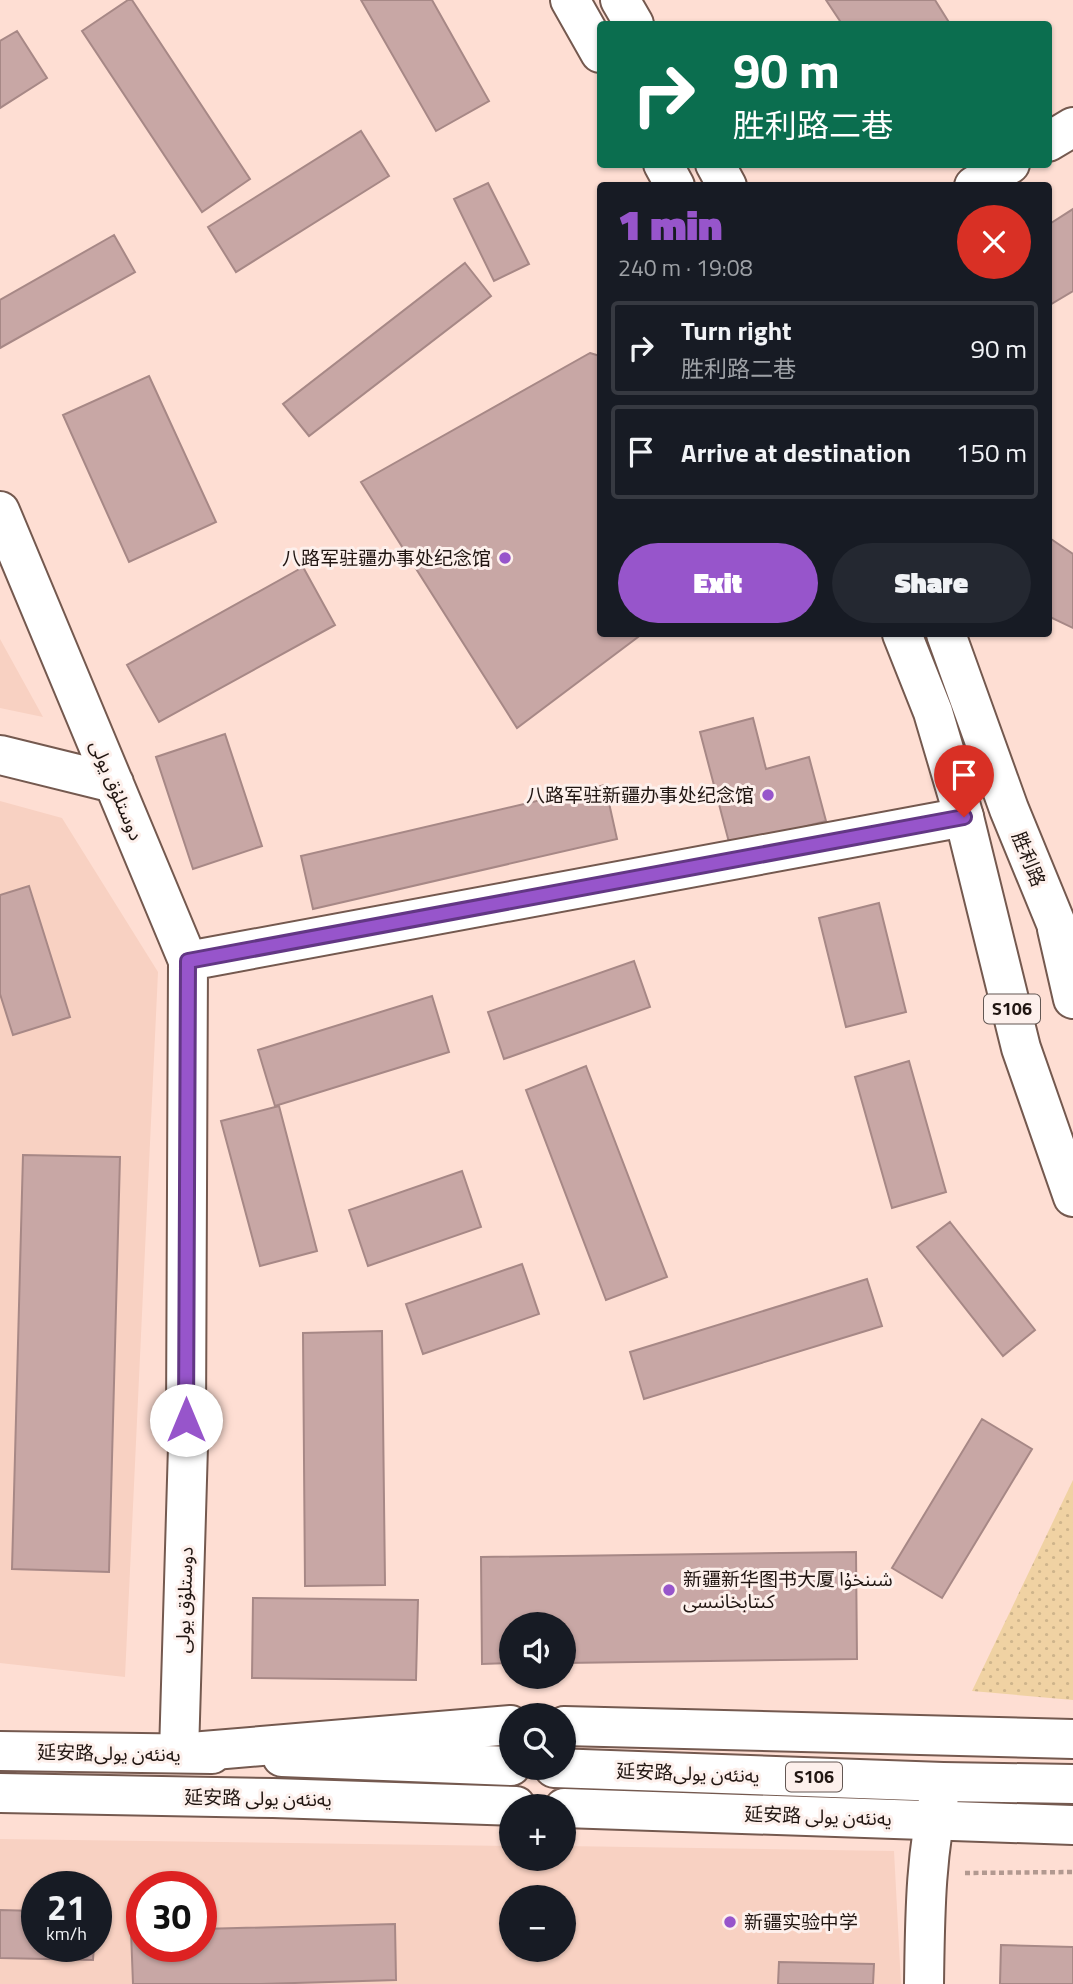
<!DOCTYPE html>
<meta charset="utf-8">
<style>
body{margin:0;font-family:"Titillium Web","Noto Sans Arabic","Noto Sans SC",sans-serif;background:#242831;color:#f1f3f6;height:100vh;display:flex;flex-direction:column;font-size:26px;white-space:nowrap}
*{box-sizing:border-box;margin:0}
p{font-size:23px;color:#9ea1a6}
.icon{flex:none;width:38px;height:38px;fill:none;stroke:currentColor;stroke-width:2;stroke-linecap:round;stroke-linejoin:round}
.map{position:relative;flex:1;overflow:hidden}
.panel{position:absolute;left:597px;top:182px;width:455px;height:455px;display:flex;flex-direction:column;background:#171b24;border-radius:7px;box-shadow:0 2px 5px #0004}
.panel>*{flex:none}
.hud{position:absolute;left:597px;top:21px;width:455px;height:147px;border-radius:7px;box-shadow:0 2px 5px #0004;background:#0b6e4f;color:#fff;overflow:hidden}
.controls{position:absolute;left:499px;top:1612px;display:grid;gap:14px}
.controls a{display:grid;place-items:center;width:77px;height:77px;border-radius:50%;background:#171b24;box-shadow:0 2px 5px #0004;font-size:35px}
.speed{position:absolute;left:21px;top:1871px;display:flex;gap:14px;font-size:35px;font-weight:700;text-align:center}
.speed>*{display:grid;place-content:center;width:91px;height:91px;border-radius:50%;background:#171b24;box-shadow:0 2px 5px #0004;line-height:1}
.speed small{font-size:18px;font-weight:400}
.speed .limit{border:10px solid #d22;background:#fff;color:#111}
.pin{position:absolute;display:grid;place-items:center;width:60px;height:60px;color:#fff;margin:-72px -30px;border-radius:50% 50% 50% 0;rotate:-45deg;box-shadow:0 0 7px #0007}
.pin .icon{rotate:45deg}
.me{position:absolute;width:77px;margin:-38px;rotate:0deg;stroke-linejoin:round;filter:drop-shadow(0 0 5px #0008)}
.turn{display:flex;align-items:center;gap:24px;height:147px;padding:0 21px;font-size:32px}
.turn .icon{width:91px;height:91px;stroke-width:2.5}
.turn b{display:block;font-size:49px;line-height:60px}
.round{display:grid;place-items:center;flex:none;width:74px;height:74px;border-radius:37px;background:#242831}
.overview{display:flex;align-items:center;justify-content:space-between;height:119px;padding:0 21px}
h1{font-size:42px;font-weight:800;line-height:52px;color:#9755cb}
.button{display:flex;gap:14px;margin-top:auto;padding:14px 21px}
.button a{flex:1;height:80px;border-radius:42px;background:#9755cb;color:#fff;font-size:28px;font-weight:800;line-height:80px;text-align:center}
.button a+a{background:#242831;color:#f1f3f6}
ul{padding:0;list-style:none}
li{display:flex;align-items:center;gap:21px;height:94px;margin:0 14px 10px;padding:0 7px;border:4px solid #363941;border-radius:7px}
li div{flex:1}
li b{display:block;font-size:26px}
li em{font-style:normal}
.map>svg:first-child{display:block}
.built{fill:#f8d1c2;fill-rule:evenodd}
.garden{fill:url(#garden-dots)}
.building{fill:#c8a7a5;stroke:#a78886;stroke-width:2}
.lines{fill:none;stroke-linecap:round;stroke-linejoin:round}
.minor-casing{stroke:#74594f;stroke-width:42}
.tertiary-casing{stroke:#74594f;stroke-width:42}
.primary-casing{stroke:#74594f;stroke-width:42}
.trunk-casing{stroke:#74594f;stroke-width:42}
.path{stroke:#b29990;stroke-width:4.5;stroke-dasharray:5 3.5;stroke-linecap:butt}
.minor{stroke:#fff;stroke-width:38}
.tertiary{stroke:#fff;stroke-width:38}
.primary{stroke:#fff;stroke-width:38}
.trunk{stroke:#fff;stroke-width:38}
.route-casing{stroke:#623784;stroke-width:18}
.route{stroke:#9755cb;stroke-width:12}
.poi-dot{fill:#9755cb;stroke:#fdf0ec;stroke-width:2.5}
.labels{text-anchor:middle;stroke-width:6;stroke-linejoin:round;paint-order:stroke}
.shield{fill:#fdf0ec;stroke:#635753;stroke-width:2}
.shield-label{font-size:18px;font-weight:bold;fill:#211612}
.poi-label{font-size:19px;fill:#211612;stroke:#fdf0ec;text-anchor:end}
.street-label{font-size:19px;fill:#211612;stroke:#fdf0ec}
</style>
<div class="map">
<svg width="1073" height="1984" viewBox="0 0 1073 1984">
<defs>
<pattern id="garden-dots" width="8" height="8" patternUnits="userSpaceOnUse" patternTransform="scale(1.75)"><rect width="8" height="8" fill="#f0d2a3"/><path d="M2 2h.1M6 6h.1" fill="none" stroke="#ceb48b" stroke-width="1.8" stroke-linecap="round"/></pattern>
</defs>
<rect width="100%" height="100%" fill="#feded3"/>
<path class="built" d="M0,639L43,717L0,708Z
M0,801L62,818L158,972L125,1677L0,1663Z
M0,1839L511,1846V1858H564V1846L894,1851L901,1984H0ZM37,1886H96V1946H37ZM142,1886H201V1946H142ZM511,1897H564V1950H511Z"/>
<path class="garden" d="M1073,1480V1700L972,1691Z"/>
<path class="building" d="M128,0H132L250,179L202,212L82,31Z
M361,0H432L489,101L436,131Z
M826,0H935L950,24H842Z
M17,31L47,78L0,108V41Z
M361,131L389,176L236,272L208,227Z
M488,183L529,264L494,281L454,199Z
M1073,209V291L1048,306V225Z
M114,235L135,272L0,348V300Z
M465,263L491,296L309,436L283,404Z
M590,353L600,356V634H642L517,728L361,482Z
M149,376L216,522L129,562L63,415Z
M1051,539L1073,554V628L1048,616V542Z
M303,567L335,625L159,722L127,665Z
M753,718L766,769L809,757L826,821L730,846L700,732Z
M225,734L262,846L193,869L156,757Z
M605,785L617,839L313,909L301,856Z
M29,886L70,1017L13,1035L0,994V895Z
M879,903L906,1012L846,1027L819,918Z
M634,961L650,1007L504,1059L488,1012Z
M432,996L449,1052L275,1106L258,1050Z
M909,1061L946,1192L892,1208L855,1077Z
M586,1066L667,1277L606,1300L526,1090Z
M279,1106L317,1251L260,1266L221,1121Z
M23,1155L120,1157L109,1572L12,1569Z
M462,1171L481,1227L368,1266L349,1210Z
M950,1222L1035,1330L1003,1356L917,1247Z
M522,1264L539,1314L423,1354L406,1304Z
M867,1279L882,1326L644,1399L630,1352Z
M382,1331L385,1585L305,1586L303,1333Z
M982,1419L1032,1449L942,1598L892,1568Z
M856,1552L857,1659L564,1663V1624H511V1663L482,1664L481,1557Z
M253,1598L418,1600L416,1680L252,1678Z
M0,1910L37,1911V1946H94L93,1960L0,1958Z
M395,1924L396,1980L261,1984H133L131,1931L142,1930V1946H201V1929Z
M1001,1945L1073,1947V1984H1000Z
M779,1962L874,1964L873,1984H778Z"/>
<g class="lines">
<defs>
<path id="minor" d="M1048,142L1073,127
M974,186L1010,164
M0,511L188,961L186,1420
M0,755L114,783
M188,961L964,817
M179,1753L188,1446"/>
<path id="tertiary" d="M924,1984C925,1918 925,1853 941,1788"/>
<path id="primary" d="M570,0L600,53
M620,0L634,24
M663,164L675,186
M715,164L727,186
M902,634L933,712L964,817L1021,1048L1073,1197
M946,634L1009,809L1071,960
M0,1751L212,1754
M282,1757L511,1766
M554,1768L943,1782L1073,1784
M0,1793L273,1798L516,1806
M564,1808L1073,1825"/>
<path id="trunk" d="M1057,929L1073,999
M564,1726L1073,1739
M179,1753L511,1725"/>
</defs>
<use href="#minor" class="minor-casing"/>
<use href="#tertiary" class="tertiary-casing"/>
<use href="#primary" class="primary-casing"/>
<use href="#trunk" class="trunk-casing"/>
<path class="path" d="M965,1873L1073,1872"/>
<use href="#minor" class="minor"/>
<use href="#tertiary" class="tertiary"/>
<use href="#primary" class="primary"/>
<use href="#trunk" class="trunk"/>
</g>
<g class="lines">
<defs>
<path id="route" d="M186,1420L188,961L964,817"/>
</defs>
<use href="#route" class="route-casing"/>
<use href="#route" class="route"/>
</g>
<g class="poi-dot">
<circle cx="505" cy="558" r="7"/>
<circle cx="768" cy="795" r="7"/>
<circle cx="669" cy="1590" r="7"/>
<circle cx="730" cy="1922" r="7"/>
</g>
<g class="labels">
<g class="shield">
<rect x="984" y="994.5" width="56" height="29" rx="5"/>
<rect x="786" y="1762.5" width="56" height="29" rx="5"/>
</g>
<g class="shield-label">
<text x="1012" y="1015">S106</text>
<text x="814" y="1783">S106</text>
</g>
<g class="poi-label">
<text x="491" y="565">八路军驻疆办事处纪念馆</text>
<text x="754" y="802">八路军驻新疆办事处纪念馆</text>
<text x="683" y="1586" text-anchor="start">新疆新华图书大厦 شىنخۇا<tspan x="683" dy="22">كىتابخانىسى</tspan></text>
<text x="744" y="1929" text-anchor="start">新疆实验中学</text>
</g>
<g class="street-label">
<text transform="translate(117 790) rotate(67)" y="7">دوستلۇق يولى</text>
<text transform="translate(1029 859) rotate(68)" y="7">胜利路</text>
<text transform="translate(184 1600) rotate(-88)" y="7">دوستلۇق يولى</text>
<text transform="translate(109 1753) rotate(1)" y="7">延安路يەنئەن يولى</text>
<text transform="translate(688 1773) rotate(2)" y="7">延安路يەنئەن يولى</text>
<text transform="translate(258 1798) rotate(1)" y="7">延安路 يەنئەن يولى</text>
<text transform="translate(818 1816) rotate(2)" y="7">延安路 يەنئەن يولى</text>
</g>
</g>
</svg>
<div class="controls">
<a><svg class="icon" aria-label="sound" viewBox="0 0 24 24"><path d="M4 9h4l5-4v14l-5-4H4zM17 9q2 3 0 6"/></svg></a>
<a><svg class="icon" aria-label="search" viewBox="0 0 24 24"><circle cx="10" cy="10" r="6"/><path d="M15 15l6 6"/></svg></a>
<a>+</a>
<a>−</a>
</div>
<div class="speed"><div>21<small>km/h</small></div><div class="limit">30</div></div>
<div class="pin" style="left:964px;top:817px;background:#d93025"><svg class="icon" aria-label="arrive" viewBox="0 0 24 24"><path d="M6 21V4h12l-3 4 3 4H6"/></svg></div>
<svg class="me" style="left:186px;top:1420px" viewBox="-20 -20 40 40"><circle r="19" fill="#fff"/><path d="M0-13L10 11 0 6-10 11z" fill="#9755cb"/></svg>
<div class="hud">
<div class="turn"><svg class="icon" aria-label="right" viewBox="0 0 24 24"><path d="M7 20v-9h11M14 6l5 5-5 5"/></svg><div><b>90 m</b>胜利路二巷</div></div>
</div>
<section class="panel">
<div class="overview"><div><h1>1 min</h1><p>240 m · 19:08</p></div><a class="round" style="background:#d93025;color:#fff"><svg class="icon" aria-label="close" viewBox="0 0 24 24"><path d="M6 6l12 12M18 6L6 18"/></svg></a></div>
<ul>
<li><svg class="icon" aria-label="right" viewBox="0 0 24 24"><path d="M7 20v-9h11M14 6l5 5-5 5"/></svg><div><b>Turn right</b><p>胜利路二巷</p></div><em>90 m</em></li>
<li><svg class="icon" aria-label="arrive" viewBox="0 0 24 24"><path d="M6 21V4h12l-3 4 3 4H6"/></svg><div><b>Arrive at destination</b></div><em>150 m</em></li>
</ul>
<div class="button"><a>Exit</a><a>Share</a></div>
</section>
</div>
